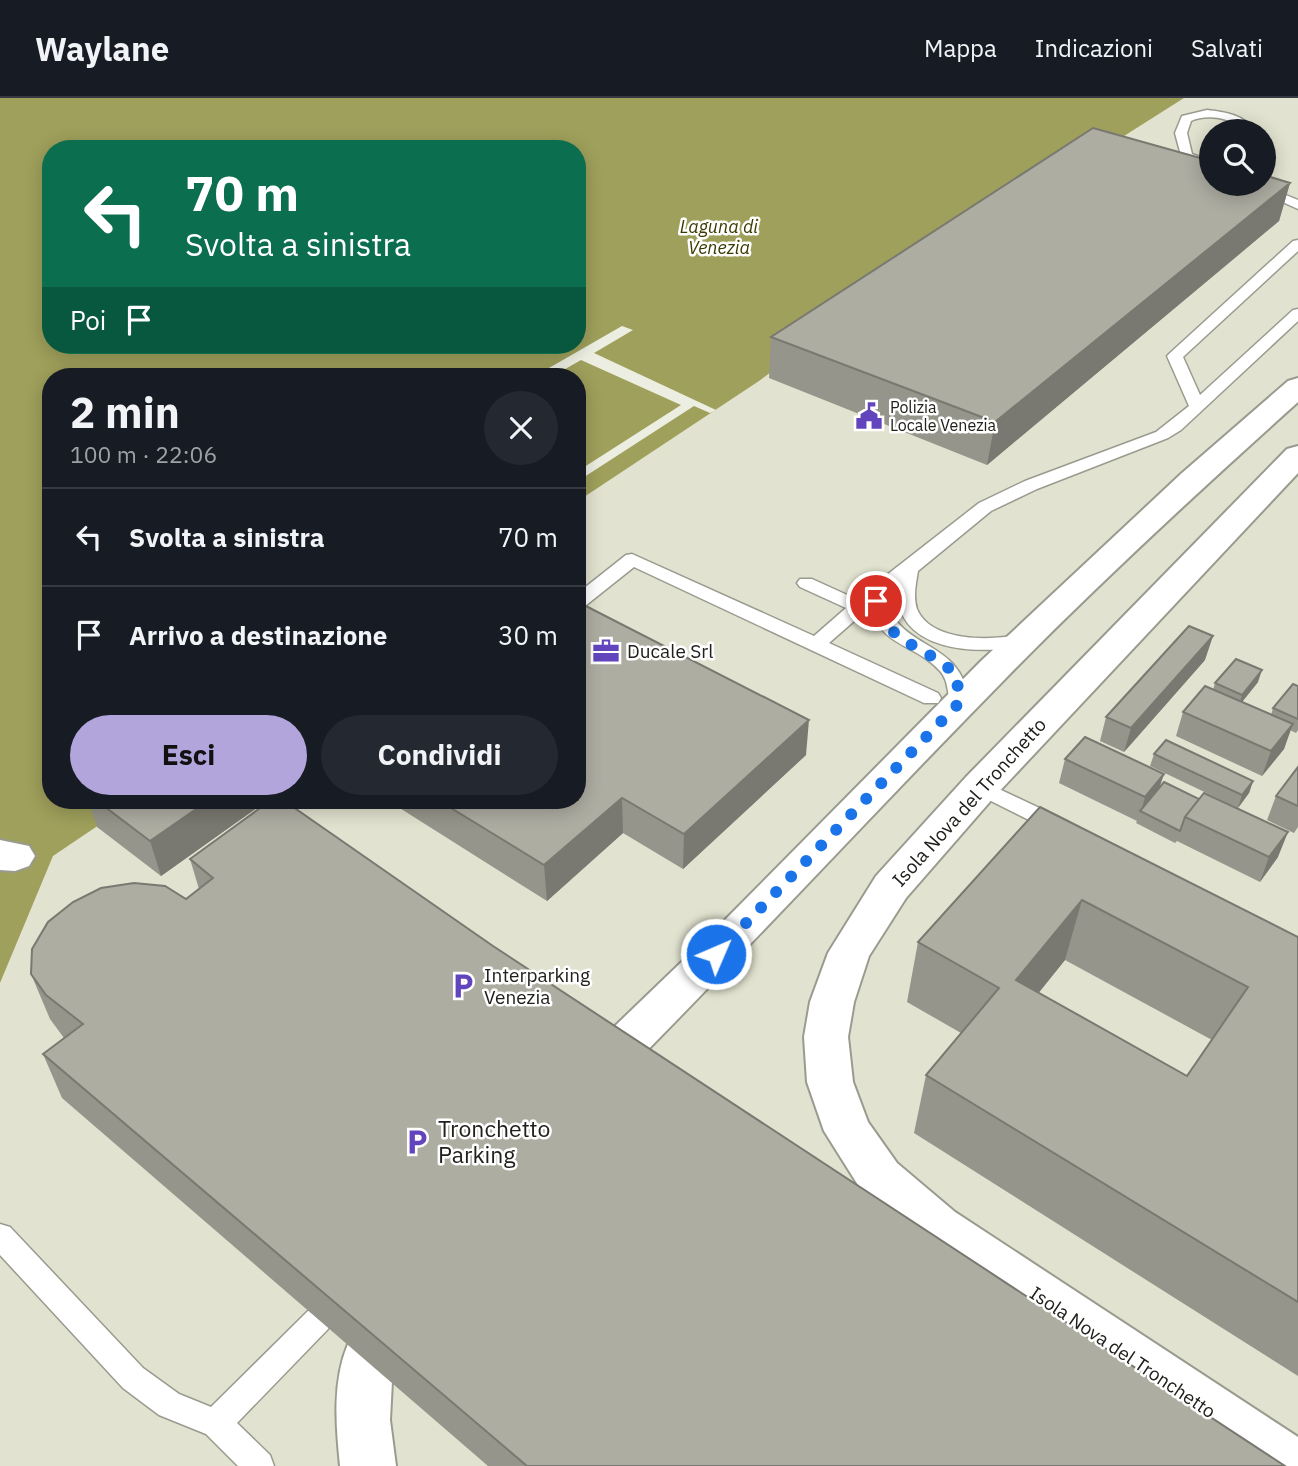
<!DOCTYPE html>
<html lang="it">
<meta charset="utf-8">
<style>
body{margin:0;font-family:"IBM Plex Sans",sans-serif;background:#242831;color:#f1f3f6;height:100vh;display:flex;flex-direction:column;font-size:26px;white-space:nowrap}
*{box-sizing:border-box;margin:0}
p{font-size:23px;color:#9ea1a6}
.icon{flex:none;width:38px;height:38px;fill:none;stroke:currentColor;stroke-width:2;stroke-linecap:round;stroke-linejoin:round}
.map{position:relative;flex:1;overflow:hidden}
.details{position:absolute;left:42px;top:270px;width:544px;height:441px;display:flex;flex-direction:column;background:#171b24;border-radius:28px;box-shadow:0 4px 18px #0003}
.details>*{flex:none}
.guide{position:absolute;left:42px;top:42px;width:544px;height:214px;border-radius:28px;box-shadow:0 4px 18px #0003;background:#0b6e4f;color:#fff;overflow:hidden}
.fabs{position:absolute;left:1199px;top:21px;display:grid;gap:14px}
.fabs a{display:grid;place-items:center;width:77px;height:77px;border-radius:50%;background:#171b24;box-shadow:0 4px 18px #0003;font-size:35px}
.pin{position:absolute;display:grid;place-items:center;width:60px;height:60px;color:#fff;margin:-30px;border:4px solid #fff;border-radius:50%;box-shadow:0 2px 7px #0007}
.me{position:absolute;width:77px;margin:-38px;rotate:45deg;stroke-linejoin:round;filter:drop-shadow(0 0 5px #0008)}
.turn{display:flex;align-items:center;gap:24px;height:147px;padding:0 28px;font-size:32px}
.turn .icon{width:91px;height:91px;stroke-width:2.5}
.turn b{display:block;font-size:49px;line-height:60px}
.then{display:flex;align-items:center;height:66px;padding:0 28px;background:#0003;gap:14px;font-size:26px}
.round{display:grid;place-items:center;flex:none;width:74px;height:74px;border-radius:37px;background:#242831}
.head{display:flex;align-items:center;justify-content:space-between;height:119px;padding:0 28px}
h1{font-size:42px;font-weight:700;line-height:52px}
.action{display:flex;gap:14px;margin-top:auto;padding:14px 28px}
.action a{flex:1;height:80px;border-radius:42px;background:#b1a5dc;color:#111;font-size:28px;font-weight:700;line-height:80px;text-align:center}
.action a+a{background:#242831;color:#f1f3f6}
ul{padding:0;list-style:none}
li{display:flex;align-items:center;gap:21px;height:98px;padding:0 28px;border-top:2px solid #363941}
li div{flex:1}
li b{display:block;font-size:26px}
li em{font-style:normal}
header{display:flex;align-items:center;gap:42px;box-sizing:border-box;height:98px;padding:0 35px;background:#171b24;border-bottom:2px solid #363941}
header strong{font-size:33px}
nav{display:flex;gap:38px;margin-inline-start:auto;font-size:24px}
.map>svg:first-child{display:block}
.built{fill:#e1e2cf;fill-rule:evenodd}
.water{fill:#9fa05b;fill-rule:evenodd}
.pier{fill:#edeee2}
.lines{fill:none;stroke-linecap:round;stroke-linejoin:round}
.service-casing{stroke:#9a9b8f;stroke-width:3}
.minor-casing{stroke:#9a9b8f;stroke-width:4}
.service{fill:#fff;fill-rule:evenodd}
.minor{fill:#fff;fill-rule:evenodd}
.wall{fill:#95958b;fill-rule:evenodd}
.shaded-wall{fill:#797971}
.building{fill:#adada2;stroke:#797971;stroke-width:2;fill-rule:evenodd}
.route{stroke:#1a73e8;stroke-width:12;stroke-dasharray:0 21.6}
.labels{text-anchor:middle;stroke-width:5;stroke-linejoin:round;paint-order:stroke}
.far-poi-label{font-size:16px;fill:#20201c;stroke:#fff;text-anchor:start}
.far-water-label{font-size:18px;font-style:italic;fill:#3b3a01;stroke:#fff}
.poi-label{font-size:19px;fill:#20201c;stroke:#fff;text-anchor:start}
.street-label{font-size:19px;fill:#20201c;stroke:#fff}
.near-poi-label{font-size:23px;fill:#20201c;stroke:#fff;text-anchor:start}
</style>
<header>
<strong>Waylane</strong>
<nav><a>Mappa</a><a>Indicazioni</a><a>Salvati</a></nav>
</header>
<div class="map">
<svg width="1298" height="1368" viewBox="0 0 1298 1368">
<rect width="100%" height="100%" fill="#edeee2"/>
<path class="built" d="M1184,0H1298V1368H0V885L53,758L136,702H578V403L759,283L883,191ZM1211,33H1264V86H1211Z"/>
<path class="water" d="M0,0H1184L883,191L759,283L578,403V278H51V702H136L53,758L0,885ZM51,51H578V247H51Z"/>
<path class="pier" d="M622,228L633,232L594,255L716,312L710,315L694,308L578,383V373L681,307L581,262L553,278H535Z"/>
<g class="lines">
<defs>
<path id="service" d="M1207,12C1225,14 1245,17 1254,33H1242C1233,19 1206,16 1191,23L1187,35L1192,56L1211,63V71L1193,67L1182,61L1175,35L1182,18Z
M1243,86H1259L1298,102V111Z
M1298,142V153L1183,259L1200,297L1293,212L1298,211V223L1181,332L1168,340L1037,391L991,413L918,473C916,485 913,499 917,511C931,545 994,543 1023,536L1030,538L1033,542L1030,546C981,559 889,555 898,484L885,503C905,556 959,539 970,604L967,609H953C946,598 950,584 940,573C916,546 884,550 869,510L829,545L938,595L941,600L938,605H924L634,469L585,508L578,510V495L626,457L632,456L814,538L846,510L800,489L797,485L800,481H812L856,501L979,405L1025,383L1156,334L1189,308L1167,258L1170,255L1293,143Z
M980,682L1067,723L1070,728L1067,733L1059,736L1051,733L973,694L969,689L973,684Z
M0,1126L10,1129L143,1270L179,1296L211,1309L308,1213L318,1209L328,1213L332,1222L328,1231L237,1325L270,1357L274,1368H238L206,1336L159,1317L123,1290L0,1157Z"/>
<path id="minor" d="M1298,280V304C1199,393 1100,484 1006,580C876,712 751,848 621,979L605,985L589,979L582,966L589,953L720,827L981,563L1182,375L1288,283Z
M1298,348V375L994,699L906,800L869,858L854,904L848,939L853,984L868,1024L897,1065L955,1114L1298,1339V1368H1245L919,1146L863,1095L824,1033L807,984L804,939L810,904L828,855L876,778L966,679L1287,351Z
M0,742L29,748L35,758L29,768L15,773L0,772Z
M367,1239L386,1246L393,1264L390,1322L396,1368H340C336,1328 332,1284 348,1246Z"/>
</defs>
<use href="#service" class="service-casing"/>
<use href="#minor" class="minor-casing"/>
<use href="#service" class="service"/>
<use href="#minor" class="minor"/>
</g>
<path class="wall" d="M1290,85L1279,123L987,367L769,280L771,239Z
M1205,562L1124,654L1100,643L1106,619Z
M1258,584L1242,604L1271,617L1273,610L1298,588V632L1296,635L1290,632L1284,651L1262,678L1176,638L1183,614L1213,592L1215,585Z
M1154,656L1253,683L1249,695L1238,710L1150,668Z
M806,657L683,771L623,735L547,803L387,702H578Z
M1065,661L1160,689L1278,759L1260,784L1177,743L1175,745L1136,725L1137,723L1059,685Z
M1298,669V729L1294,735L1267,722L1276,698Z
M88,702H268L161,778L97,729Z
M1040,709L1298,839V1278L914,1035L926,977L961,935L907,904L918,844ZM1065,862L1212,942L1187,978L1038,895Z
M190,761L493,848L1285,1368H488L62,1000L43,956L64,940L50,921L31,876L186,801L199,791Z"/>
<path class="shaded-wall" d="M1290,85L1279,123L987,367L995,324Z
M1213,538L1205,562L1124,654L1131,630Z
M1262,572L1258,584L1238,609L1242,597Z
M809,622L806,657L683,771L684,736Z
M1293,626L1284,651L1262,678L1271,653Z
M1164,676L1156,700L1141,714L1145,699Z
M1253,683L1249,695L1238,710L1242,697Z
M622,700L623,735L547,803L544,767Z
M209,702H268L161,778L150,743Z
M1288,734L1278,759L1260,784L1269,759Z
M1082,802L1065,862L1001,942L1016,882Z"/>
<path class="building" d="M1093,30L1211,63V86H1264V77L1290,85L995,324L771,239Z
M578,504L809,622L684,736L622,700L544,767L438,702H578Z
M1189,528L1213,538L1131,630L1106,619Z
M1236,561L1262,572L1242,597L1215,585Z
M1293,586L1298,588V621L1273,610Z
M1205,588L1293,626L1271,653L1183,614Z
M1085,639L1164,676L1145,699L1065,661Z
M1166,642L1253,683L1242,697L1154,656Z
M1298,669V708L1276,698Z
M1164,684L1199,701L1185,719L1180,733L1140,713Z
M1204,695L1288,734L1269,759L1185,719Z
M96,702H209L150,743Z
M271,702H283L493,848L1285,1368H527L43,956L83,926L46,897L31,876L32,851L48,824L73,804L101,790L134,785L165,788L186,801L213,780L190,761Z
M1040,709L1298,839V1204L926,977L999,890L918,844ZM1082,802L1248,889L1187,978L1016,882Z"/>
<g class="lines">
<path class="route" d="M716,856L960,604L956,577C930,549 884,545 876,503"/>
</g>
<defs>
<symbol id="civic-bare" viewBox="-9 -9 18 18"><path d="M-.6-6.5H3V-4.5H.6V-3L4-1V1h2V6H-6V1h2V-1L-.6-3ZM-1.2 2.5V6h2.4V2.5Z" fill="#6245bd" stroke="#fff" stroke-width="2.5" paint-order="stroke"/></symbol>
<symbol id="office-bare" viewBox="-9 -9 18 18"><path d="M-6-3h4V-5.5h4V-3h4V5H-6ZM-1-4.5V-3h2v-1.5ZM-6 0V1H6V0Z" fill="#6245bd" stroke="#fff" stroke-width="2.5" paint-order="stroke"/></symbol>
<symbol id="parking-bare" viewBox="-9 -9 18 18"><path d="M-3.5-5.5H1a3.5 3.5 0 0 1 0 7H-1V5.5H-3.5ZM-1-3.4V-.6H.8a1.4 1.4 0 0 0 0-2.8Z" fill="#6245bd" stroke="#fff" stroke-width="2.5" paint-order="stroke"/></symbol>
</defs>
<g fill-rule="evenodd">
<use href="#civic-bare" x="850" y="299" width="38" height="38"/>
<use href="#office-bare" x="587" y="534" width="38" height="38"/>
<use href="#parking-bare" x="444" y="869" width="38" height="38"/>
<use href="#parking-bare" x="398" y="1025" width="38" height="38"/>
</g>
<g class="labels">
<g class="far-poi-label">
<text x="890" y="315">Polizia<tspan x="890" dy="18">Locale Venezia</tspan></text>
</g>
<g class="far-water-label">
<text x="719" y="135">Laguna di<tspan x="719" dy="21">Venezia</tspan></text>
</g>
<g class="poi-label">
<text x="627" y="560">Ducale Srl</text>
<text x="484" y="884">Interparking<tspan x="484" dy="22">Venezia</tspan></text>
</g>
<g class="street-label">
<text transform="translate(969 704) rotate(-48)" y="7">Isola Nova del Tronchetto</text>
<text transform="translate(1123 1254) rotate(34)" y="7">Isola Nova del Tronchetto</text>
</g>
<g class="near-poi-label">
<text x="438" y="1039">Tronchetto<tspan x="438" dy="26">Parking</tspan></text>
</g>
</g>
</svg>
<div class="fabs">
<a><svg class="icon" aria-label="search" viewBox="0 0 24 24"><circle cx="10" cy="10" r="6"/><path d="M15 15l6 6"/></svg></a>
</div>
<div class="pin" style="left:876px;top:503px;background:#d93025"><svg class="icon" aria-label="arrive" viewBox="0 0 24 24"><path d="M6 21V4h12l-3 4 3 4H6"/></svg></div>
<svg class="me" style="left:716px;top:856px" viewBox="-20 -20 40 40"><circle r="17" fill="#1a73e8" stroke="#fff" stroke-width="3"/><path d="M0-11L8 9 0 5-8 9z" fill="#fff"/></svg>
<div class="guide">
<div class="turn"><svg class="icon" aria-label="left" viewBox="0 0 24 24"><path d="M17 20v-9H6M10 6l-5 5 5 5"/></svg><div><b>70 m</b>Svolta a sinistra</div></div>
<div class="then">Poi<svg class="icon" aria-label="arrive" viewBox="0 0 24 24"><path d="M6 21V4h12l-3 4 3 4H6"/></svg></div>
</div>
<section class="details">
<div class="head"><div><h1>2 min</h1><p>100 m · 22:06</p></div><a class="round"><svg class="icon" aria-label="close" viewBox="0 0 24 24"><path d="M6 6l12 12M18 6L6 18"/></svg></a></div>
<ul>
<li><svg class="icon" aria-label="left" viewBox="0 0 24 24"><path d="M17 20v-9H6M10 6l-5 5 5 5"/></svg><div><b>Svolta a sinistra</b></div><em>70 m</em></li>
<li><svg class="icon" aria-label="arrive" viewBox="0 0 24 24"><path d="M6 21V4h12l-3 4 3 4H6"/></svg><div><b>Arrivo a destinazione</b></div><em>30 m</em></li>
</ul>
<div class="action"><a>Esci</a><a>Condividi</a></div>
</section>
</div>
